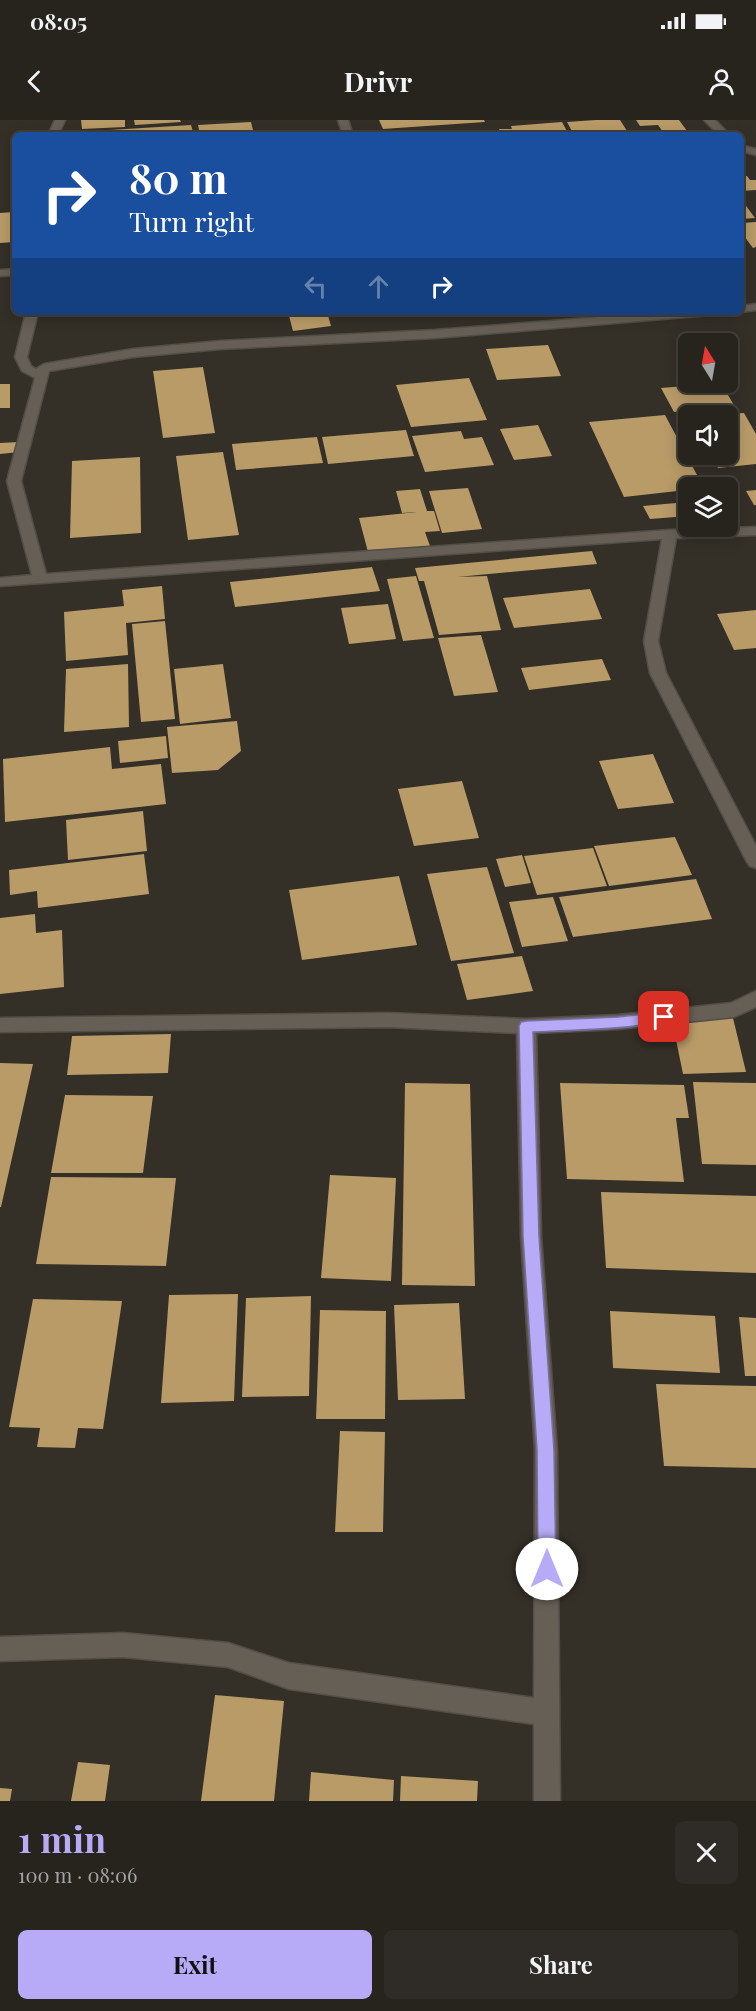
<!DOCTYPE html>
<meta charset="utf-8">
<style>
body{margin:0;font-family:"Playfair Display",serif;background:#2f2b26;color:#f1f3f6;height:100vh;display:flex;flex-direction:column;font-size:22px;white-space:nowrap}
*{box-sizing:border-box;margin:0}
p{font-size:20px;color:#a4a4a4}
.icon{flex:none;width:33px;height:33px;fill:none;stroke:currentColor;stroke-width:2;stroke-linecap:round;stroke-linejoin:round}
.map{position:relative;height:1681px;overflow:hidden}
.sheet{display:flex;flex-direction:column;background:#27231d;flex:1}
.sheet>*{flex:none}
.banner{position:absolute;left:12px;top:12px;width:732px;height:183px;border-radius:9px;box-shadow:0 3px 15px #0003,0 0 0 2px #43403b;background:#1a4fa0;color:#fff;overflow:hidden}
.needle{width:39px;rotate:349deg}
.buttons{position:absolute;left:678px;top:213px;display:grid;gap:12px}
.buttons a{display:grid;place-items:center;width:60px;height:60px;border-radius:9px;background:#27231d;box-shadow:0 3px 15px #0003,0 0 0 2px #43403b;font-size:30px}
.pin{position:absolute;display:grid;place-items:center;width:51px;height:51px;color:#fff;margin:-26px;border-radius:12px;box-shadow:0 3px 9px #0006}
.me{position:absolute;width:66px;margin:-33px;rotate:0deg;stroke-linejoin:round;filter:drop-shadow(0 0 4px #0008)}
.turn{display:flex;align-items:center;gap:21px;height:126px;padding:0 18px;font-size:27px}
.turn .icon{width:78px;height:78px;stroke-width:2.5}
.turn b{display:block;font-size:42px;line-height:51px}
.lanes{display:flex;align-items:center;height:57px;padding:0 18px;background:#0003;justify-content:center;gap:30px;direction:ltr}
.lanes .off{opacity:.35}
.round{display:grid;place-items:center;flex:none;width:63px;height:63px;border-radius:9px;background:#2f2b26}
.headline{display:flex;align-items:center;justify-content:space-between;height:102px;padding:0 18px}
h1{font-size:36px;font-weight:700;line-height:45px;color:#b7abf7}
.primary-button{display:flex;gap:12px;margin-top:auto;padding:12px 18px}
.primary-button a{flex:1;height:69px;border-radius:9px;background:#b7abf7;color:#111;font-size:24px;font-weight:700;line-height:69px;text-align:center}
.primary-button a+a{background:#2f2b26;color:#f1f3f6}
.status{display:flex;justify-content:space-between;align-items:center;height:42px;padding:0 30px;background:#27231d;direction:ltr}
.status svg{height:16px;fill:currentColor}
header{display:flex;justify-content:space-between;align-items:center;height:78px;padding:0 18px;background:#27231d;font-size:27px;font-weight:700}
.map>svg:first-child{display:block}
.building{fill:#b99b68}
.lines{fill:none;stroke-linecap:round;stroke-linejoin:round}
.minor-casing{stroke:#524d47;stroke-width:3}
.minor{fill:#655f56;fill-rule:evenodd}
.route{fill:#b7abf7;stroke:#776fa1;stroke-width:1.5}
</style>
<div class="status"><b>08:05</b><svg viewBox="0 0 49 12"><path d="M0 12V9h3v3zM5 12V6h3v6zM10 12V3h3v9zM15 12V0h3v12zM26 1h20v11H26zM47 4h2v5h-2z"/></svg></div>
<header><svg class="icon" aria-label="back" viewBox="0 0 24 24"><path d="M15 5l-7 7 7 7"/></svg>Drivr<svg class="icon" aria-label="person" viewBox="0 0 24 24"><circle cx="12" cy="8" r="4"/><path d="M4 21q1-7 8-7t8 7"/></svg></header>
<div class="map">
<svg width="756" height="1681" viewBox="0 0 756 1681">
<rect width="100%" height="100%" fill="#342f27"/>
<path class="building" d="M81,0H125V7L82,9Z
M134,0H180L181,2L135,5Z
M379,0H484L485,2L383,9Z
M596,0H620L629,14L574,15L567,2Z
M636,0H679L690,15H651L663,12L658,5L640,6Z
M251,2L254,14L200,15L198,5Z
M562,2L569,15H501L499,9H512L511,6Z
M191,5L194,15H77V12Z
M741,56H747L750,60H756V70L741,71Z
M741,79L755,98L741,99Z
M13,92L14,122L0,123V93Z
M756,102V127L753,128L741,112V103Z
M207,192H247V194L207,196Z
M288,192H327L331,206L293,211Z
M548,225L561,256L497,260L486,229Z
M203,247L215,313L163,318L153,251Z
M469,258L487,300L411,307L396,265Z
M721,263L735,287L674,292L661,268Z
M0,264H10V288H0Z
M744,293L756,314V344L718,348L711,334H728V294Z
M665,295L704,368L624,377L589,302Z
M538,305L552,336L514,340L500,309Z
M406,310L414,336L328,344L322,317Z
M461,311L464,319L482,317L494,345L425,352L412,316Z
M317,317L323,343L236,350L232,324Z
M19,322V332L0,334V323Z
M223,332L239,415L188,420L176,336Z
M140,337L141,413L70,418L72,341Z
M468,368L482,409L442,413L429,371Z
M420,369L427,391H434L440,411L425,412L430,426L368,432L359,398L417,392L402,393L396,371Z
M756,370V385H754L746,371Z
M687,382L688,396L650,399L643,386Z
M592,431L597,444L457,457L487,456L501,510L439,515L424,461H419L415,448Z
M372,447L380,471L235,487L230,462Z
M416,456L434,518L403,521L387,459Z
M162,466L165,499L126,503L128,535L66,541L64,492L124,486L122,470Z
M590,469L602,499L514,508L503,478Z
M388,484L396,519L349,524L341,488Z
M756,490V528L734,530L717,494Z
M165,501L175,599L141,602L132,504Z
M481,515L498,572L454,576L438,518Z
M602,539L611,560L529,570L521,548Z
M128,544L129,607L64,612L66,549Z
M223,544L231,598L180,604L174,549Z
M237,601L241,631L218,650L172,653L167,607Z
M166,616L168,638L120,643L118,621Z
M110,627L112,649L161,644L166,684L5,702L3,639Z
M653,634L674,683L618,689L599,641Z
M462,661L479,718L414,726L398,669Z
M143,691L147,731L68,740L66,700Z
M675,717L692,755L609,766L594,726Z
M593,728L607,766L537,775L524,736Z
M144,734L149,774L38,788L37,771L10,775L9,750Z
M522,735L531,763L505,767L496,739Z
M487,747L514,833L451,841L427,754Z
M399,756L417,825L302,840L289,770Z
M696,759L712,799L573,817L559,777Z
M553,777L568,821L522,827L509,782Z
M35,794L36,813L62,810L64,867L0,874V798Z
M522,836L533,871L467,880L457,844Z
M733,898L746,952L683,954L672,900Z
M171,914L168,953L67,955L72,916Z
M0,943L33,944L1,1087H0Z
M693,962L756,963V1045L702,1044Z
M405,963L470,964L475,1166L402,1165Z
M560,963L684,965L689,998H676L684,1062L567,1059Z
M65,975L153,976L143,1053H51Z
M330,1055L396,1058L391,1161L321,1158Z
M51,1057L176,1058L166,1146L36,1144Z
M601,1072L756,1076V1153L606,1148Z
M238,1174L234,1281L161,1283L169,1175Z
M311,1176L309,1276L242,1277L246,1178Z
M33,1179L122,1181L103,1309L78,1308L75,1328L37,1327L40,1308L9,1307Z
M459,1183L465,1279L398,1280L394,1185Z
M320,1190L386,1191L385,1299H316Z
M610,1191L715,1196L720,1253L613,1248Z
M739,1197L756,1198V1256H745Z
M656,1264L756,1266V1348L664,1346Z
M340,1311L385,1312L383,1412H335Z
M215,1575L284,1581L274,1681H201Z
M78,1642L110,1645L105,1681H71Z
M311,1652L394,1660L393,1681H309Z
M401,1656L478,1661L477,1681H400Z
M0,1668L12,1669L10,1681H0Z"/>
<g class="lines">
<defs>
<path id="minor" d="M55,0H65L58,15H48Z
M338,0H348L353,15H343Z
M704,0H715L730,15H719Z
M741,25L756,29V35L741,31Z
M15,149V155L0,156V150Z
M756,184V190L741,192H739H741V186Z
M26,192H38L27,237L31,246L36,249L44,244L133,229L220,221L435,210L666,192H716L710,195L435,218L220,229L133,237L49,251L21,361L46,454L670,410L756,407V415L676,418L658,521L666,553L756,726V748L750,746L747,742L650,553L644,521L662,419L0,466V458L32,455L7,361L35,258L22,251L15,237Z
M756,871V887L734,897L618,909L536,913L541,1116L557,1330L560,1681H534V1604L289,1569L228,1547L123,1537L0,1541V1517L123,1513L228,1523L289,1543L534,1578L535,1330L521,1116L517,913L388,907L0,912V898L388,893L526,899L618,895L731,883Z"/>
</defs>
<use href="#minor" class="minor-casing"/>
<use href="#minor" class="minor"/>
</g>
<path class="route" d="M664,892L671,897C664,909 553,911 533,912L539,1116L554,1330L556,1449L553,1456L547,1458L540,1456L538,1449L537,1330L523,1116L519,906L521,902L526,901L618,897Z"/>
</svg>
<div class="buttons">
<a><svg class="needle" viewBox="-14 -14 28 28"><path d="M0-13l5 13h-10z" fill="#e53935"/><path d="M0 13l5-13h-10z" fill="#a4a4a4"/></svg></a>
<a><svg class="icon" aria-label="sound" viewBox="0 0 24 24"><path d="M4 9h4l5-4v14l-5-4H4zM17 9q2 3 0 6"/></svg></a>
<a><svg class="icon" aria-label="layers" viewBox="0 0 24 24"><path d="M12 4l9 5-9 5-9-5zM3 14l9 5 9-5"/></svg></a>
</div>
<div class="pin" style="left:664px;top:897px;background:#d93025"><svg class="icon" aria-label="arrive" viewBox="0 0 24 24"><path d="M6 21V4h12l-3 4 3 4H6"/></svg></div>
<svg class="me" style="left:547px;top:1449px" viewBox="-20 -20 40 40"><circle r="19" fill="#fff"/><path d="M0-13L10 11 0 6-10 11z" fill="#b7abf7"/></svg>
<div class="banner">
<div class="turn"><svg class="icon" aria-label="right" viewBox="0 0 24 24"><path d="M7 20v-9h11M14 6l5 5-5 5"/></svg><div><b>80 m</b>Turn right</div></div>
<div class="lanes"><svg class="icon off" aria-label="left" viewBox="0 0 24 24"><path d="M17 20v-9H6M10 6l-5 5 5 5"/></svg><svg class="icon off" aria-label="ahead" viewBox="0 0 24 24"><path d="M12 20V5M6 11l6-6 6 6"/></svg><svg class="icon" aria-label="right" viewBox="0 0 24 24"><path d="M7 20v-9h11M14 6l5 5-5 5"/></svg></div>
</div>
</div>
<section class="sheet">
<div class="headline"><div><h1>1 min</h1><p>100 m · 08:06</p></div><a class="round"><svg class="icon" aria-label="close" viewBox="0 0 24 24"><path d="M6 6l12 12M18 6L6 18"/></svg></a></div>
<div class="primary-button"><a>Exit</a><a>Share</a></div>
</section>
